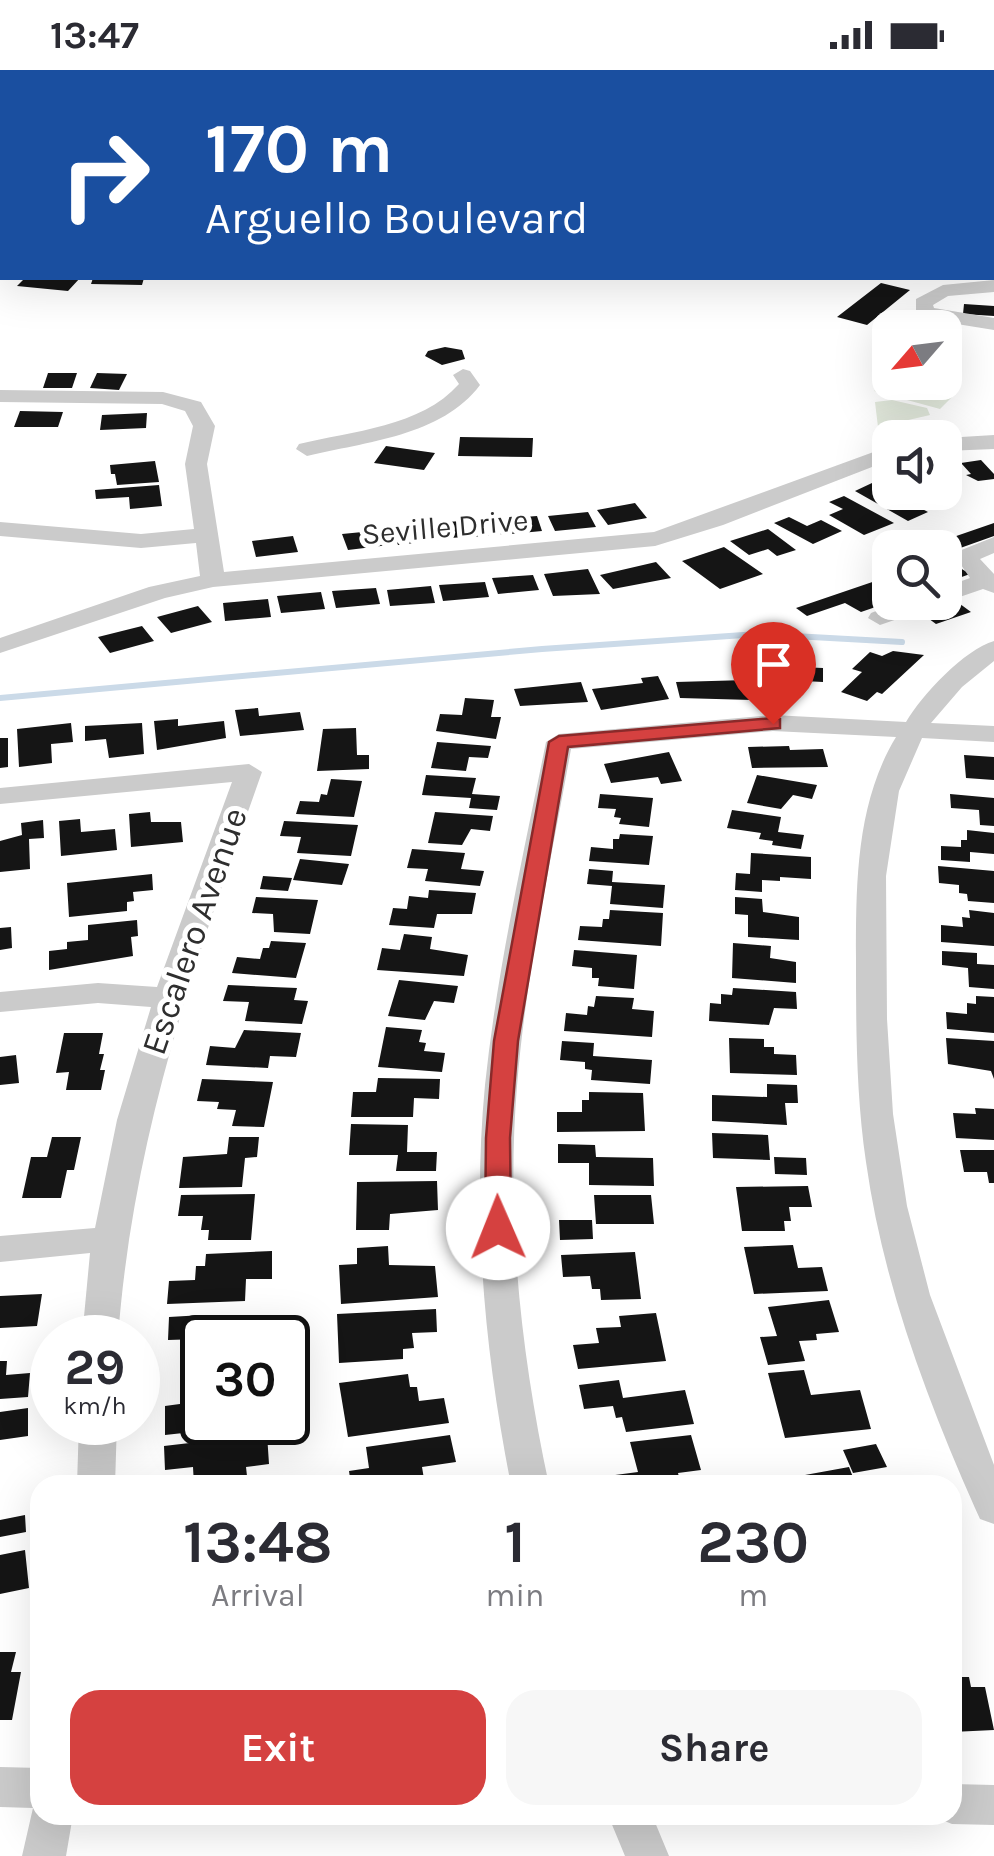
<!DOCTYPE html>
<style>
body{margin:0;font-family:Karla,sans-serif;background:#f7f7f7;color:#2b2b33;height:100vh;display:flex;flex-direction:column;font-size:38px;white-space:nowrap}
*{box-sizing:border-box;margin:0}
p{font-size:32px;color:#7c7c81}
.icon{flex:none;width:55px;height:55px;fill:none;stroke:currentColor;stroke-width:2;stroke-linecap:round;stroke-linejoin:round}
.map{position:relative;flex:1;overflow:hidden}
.drawer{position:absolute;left:30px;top:1405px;width:932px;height:350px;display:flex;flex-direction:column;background:#fff;border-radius:30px;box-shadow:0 10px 40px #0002}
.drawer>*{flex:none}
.top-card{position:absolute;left:0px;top:0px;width:995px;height:210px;box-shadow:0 10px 40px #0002;background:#1a4fa0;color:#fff;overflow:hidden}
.needle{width:65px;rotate:242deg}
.tools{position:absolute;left:872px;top:240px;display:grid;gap:20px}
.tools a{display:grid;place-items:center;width:90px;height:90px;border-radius:20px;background:#fff;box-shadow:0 10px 40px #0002;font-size:50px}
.speed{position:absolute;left:30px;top:1245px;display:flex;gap:20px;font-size:50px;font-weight:700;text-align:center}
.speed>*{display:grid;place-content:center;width:130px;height:130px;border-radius:50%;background:#fff;box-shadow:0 10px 40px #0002;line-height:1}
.speed small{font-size:25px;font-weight:400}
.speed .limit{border:5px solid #111;border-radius:15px;background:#fff;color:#111}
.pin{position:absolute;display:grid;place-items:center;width:85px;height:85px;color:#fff;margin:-102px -42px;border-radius:50% 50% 50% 0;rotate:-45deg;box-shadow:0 0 10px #0007}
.pin .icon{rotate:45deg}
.me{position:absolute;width:110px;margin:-55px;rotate:359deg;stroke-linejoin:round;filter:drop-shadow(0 0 8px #0008)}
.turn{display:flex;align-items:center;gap:35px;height:210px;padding:0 40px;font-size:45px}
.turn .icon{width:130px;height:130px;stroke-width:2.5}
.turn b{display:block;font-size:70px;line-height:85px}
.eta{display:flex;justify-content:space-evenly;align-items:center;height:170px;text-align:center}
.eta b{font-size:60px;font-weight:700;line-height:70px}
.action{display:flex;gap:20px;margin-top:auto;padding:20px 40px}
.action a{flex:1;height:115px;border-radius:30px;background:#d54140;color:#fff;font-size:40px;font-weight:700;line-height:115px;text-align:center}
.action a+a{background:#f7f7f7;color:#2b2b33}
.status{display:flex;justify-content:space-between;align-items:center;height:70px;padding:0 50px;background:#fff;direction:ltr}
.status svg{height:28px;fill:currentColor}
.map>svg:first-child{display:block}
.green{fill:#e3eadd}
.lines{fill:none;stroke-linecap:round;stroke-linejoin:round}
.stream{stroke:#cbdae8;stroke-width:6}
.building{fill:#151515}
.minor{fill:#cbcbcb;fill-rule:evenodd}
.route{fill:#d54140;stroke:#8a2a2a;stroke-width:2.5}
.labels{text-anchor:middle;stroke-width:10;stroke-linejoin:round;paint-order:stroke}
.far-street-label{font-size:30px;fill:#2e2e2e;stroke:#fff}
.street-label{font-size:35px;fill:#2e2e2e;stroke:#fff}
</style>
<div class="status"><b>13:47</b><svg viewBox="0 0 49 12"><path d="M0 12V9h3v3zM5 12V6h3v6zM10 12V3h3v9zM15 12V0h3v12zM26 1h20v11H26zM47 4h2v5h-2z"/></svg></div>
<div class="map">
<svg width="994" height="1786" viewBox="0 0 994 1786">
<rect width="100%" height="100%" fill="#fff"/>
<path class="green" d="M890,307V312L917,313L956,323L940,339L874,321Z
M892,330L927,338L930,345L878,357L875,332Z"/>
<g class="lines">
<path class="stream" d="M0,628L542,579L758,564L902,572"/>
</g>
<path class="building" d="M25,208H80L68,221L17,216Z
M93,208H144L142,215L91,214Z
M881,213L910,220L867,255L837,247Z
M964,234L994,236V246L963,244Z
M445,277L462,280L465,289L442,295L425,286L428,281Z
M48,303H77L72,318H43Z
M97,303L127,304L119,320L90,318Z
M20,341L63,342L58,357H14Z
M147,343L146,358L100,360L102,345Z
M460,367L533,368L532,387L458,386Z
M386,376L435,383L424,400L374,393Z
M981,390L994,404V409L978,411L966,405L971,404L961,393Z
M155,391L159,412L117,415L115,404H111L110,395Z
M872,413L890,422L928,442L908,451L855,421Z
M159,415L162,436L130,439L129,427L96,429L95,420Z
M844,426L894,453L864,465L829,445L843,439L829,432Z
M635,433L647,448L608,455L597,440Z
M588,442L596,457L555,461L548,446Z
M537,446L542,461L501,465L497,449Z
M789,447L807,456L821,450L842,461L813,474L774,453Z
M485,450L489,466L448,468L444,452Z
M994,453V466L949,482L936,473Z
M433,455L439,470L398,475L392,459Z
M768,459L796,480L777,486L768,479L749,485L730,471Z
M383,460L389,475L348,480L342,464Z
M293,466L298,482L256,487L252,471Z
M724,477L763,504L720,519L682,491Z
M945,487L952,493L970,504L945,513Z
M656,492L671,508L613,519L600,505Z
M588,499L600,524L553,526L544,504Z
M533,505L539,520L498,524L492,508Z
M890,506V532L861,542L845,533L807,546L796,538Z
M485,512L489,527L443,531L439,515Z
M431,516L435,533L390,536L387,520Z
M376,518L380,534L336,538L332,521Z
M321,522L325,539L281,543L277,526Z
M268,529L271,547L225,551L223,533Z
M956,531L971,542L936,554L921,543Z
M198,536L212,552L171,563L157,547Z
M142,556L154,571L110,583L98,567Z
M893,581L924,585L882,624L877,622L867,631L841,622L862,602L852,599L870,582L882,586Z
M799,597L823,598V612L804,611L800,628L768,626L769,602L799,604Z
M658,606L669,629L601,640L592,619L643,613L641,608Z
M747,610L752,630L680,628L676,612Z
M581,612L588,632L520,636L514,619Z
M465,628L494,630L491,647H501L496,669L436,661L440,644L462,645Z
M258,638L259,646L300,642L304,660L240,666L235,640Z
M178,649V656L224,651L226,668L157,680L154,651Z
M71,653L73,672L51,674L52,693L19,697L17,659Z
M142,653L144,684L109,688L106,669L85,671V656Z
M356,658L357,685H369V699L317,701L323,659Z
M0,668H8V697L0,698Z
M437,672L491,676L488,688L469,687L466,701L431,698Z
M789,676L790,680L823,679L828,697L752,698L748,677Z
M669,682L682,711L661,714L658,707L611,713L604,694Z
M964,685L994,687V710L966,708Z
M426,705L476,708L472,724L500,726L497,740L469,738L471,728L422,725Z
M757,705L817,715L812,729L793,725L781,739L747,733Z
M331,709L362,711L354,747L296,744L300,731L319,732L321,724L327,725Z
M600,724L653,728L649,757L619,754L621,748L614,747L616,739L598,738Z
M950,724L994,728V756L980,755L979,740L951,738Z
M732,740L781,747L778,762L804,765L801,779L772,775L773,771L759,769L761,763L727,758Z
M150,742L151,752H181L183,772L131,777L129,744Z
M435,742L493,746L490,761L471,759L462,775L428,773Z
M80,749L81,762L115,759L117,780L61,786L59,751Z
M43,750L44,768L29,769L30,799L0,802V771L22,765L21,753Z
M284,751L358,755L351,786L297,783L301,767L280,766Z
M967,760L994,763V784L970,782V792L941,790V776L961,777V770H967Z
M620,764L653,766L649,795L589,791L591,777L613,779V769H619Z
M412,779L465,783L461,799L484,801L480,816L425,811L428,799L407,798Z
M751,783L811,787V809L780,807V811L762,810V822L735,820L736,803L750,804Z
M300,789L349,794L342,815L293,810Z
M938,796L994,801V833L968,831L967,824L959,823V815L939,813Z
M589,799L613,801L612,812L665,815L663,838L610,834L612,816L587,814Z
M152,804L153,820L133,822L134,831L127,832V841L69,847L67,813Z
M263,806L292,808L288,821L260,819Z
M429,820L476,823L472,844H437L434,858L389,855L393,838L407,839L409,826L428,828Z
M256,827L318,830L310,864L274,862L273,844L252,843Z
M735,827L762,829L763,842L799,847V870L748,867V845L735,844Z
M610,840L663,843L661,876L578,870L580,856L602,857L603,849H609Z
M969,840L994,843V876L941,872V855L963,857L962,847L970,848Z
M137,850L138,866L131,867L133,886L49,900V881L67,879V872L88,870V855Z
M11,857L12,878L0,880V858Z
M404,864L432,867L430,879L468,885L464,906L377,900L382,878L400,880Z
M271,871L306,873L296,908L232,903L237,887L260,889L263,878H269Z
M733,873L771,876L770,888L796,892V913L732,908Z
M574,880L637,885L634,919L598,916L599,908H592V898L572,896Z
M942,881L977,883V894L994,895V919L969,917L968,898L942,895Z
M399,910L458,916L454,933L434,931L425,950L388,946Z
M228,915L297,918L294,930L308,931L302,954L245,951L249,932L223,931Z
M733,918L796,922L797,939L774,938L769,955L709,951L710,933L721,934V924L732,925Z
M596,926L634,928L632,939L654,941L652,967L564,961L566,943L587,945L588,936L594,937Z
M976,926L994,927V963L947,959L946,942L967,944V933L976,934Z
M386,957L422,960L419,972L426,973L424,981L445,983L442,1002L378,997Z
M244,960L301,963L296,987L270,986L268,998L206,995L210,976L235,978Z
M64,963H103L99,984H104L100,1000H105L101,1020H66L69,1002L56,1003Z
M729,968L764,969V977H774V984L796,985L797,1005L730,1003Z
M946,968L994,971V1009L991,1001L948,994Z
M562,971L594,973L593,986L652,990L650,1014L591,1010L592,1000L585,999V992L560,990Z
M16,985L19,1013L0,1015V987Z
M378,1008L440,1009L439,1029L414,1028L413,1047H351L353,1022H376Z
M202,1009L273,1012L264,1057L232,1056L236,1040L217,1039L219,1032L197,1031Z
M767,1014L797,1015L798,1033H785L787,1055L712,1051V1025L767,1027Z
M589,1022L643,1023L645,1061L557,1062V1042H582V1030H589Z
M975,1038L994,1039V1070L956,1068L953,1043L976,1044Z
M351,1054L408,1055L407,1082H437L436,1101H396L398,1085H349Z
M712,1063L768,1065L770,1090L713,1088Z
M52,1067H81L74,1100H67L61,1128H22L31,1087H47Z
M229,1067H259L257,1087L245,1088L242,1117L179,1118L183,1087L227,1084Z
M558,1074L595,1075L596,1087L653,1088L654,1116L589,1115V1093H558Z
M960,1080H994V1113H989L987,1102H964Z
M774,1087L806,1088L807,1105L775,1104Z
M437,1111L438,1140L390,1144L389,1160H356L357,1112Z
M808,1116L812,1137H789L791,1151H784L785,1161H742L736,1117Z
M255,1124L251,1170H208L209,1160H201L203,1146H178L181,1125Z
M594,1125H651L654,1154H596Z
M559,1150H592L593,1169L560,1170Z
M793,1175L798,1198L822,1197L828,1221L754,1224L744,1177Z
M388,1176L389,1195L435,1196L438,1227L341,1234L339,1195L357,1194V1178Z
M272,1181V1209H246L245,1231L167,1234L169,1211L195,1210L196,1196H205L206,1184Z
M635,1182L641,1229L601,1230L600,1219H592L590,1206L563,1207L561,1185Z
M42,1224L37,1256L0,1258V1226Z
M829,1230L839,1262L816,1264L817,1270L799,1271L805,1291L768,1295L760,1267L777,1266L768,1237Z
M436,1239L437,1262L412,1263L414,1278L403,1279V1289L339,1293L337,1244Z
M656,1243L666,1291L578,1299L573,1275L599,1273L596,1258L621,1257L619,1246Z
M203,1245V1261L268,1257V1268H202V1293H199V1269L168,1270L169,1247Z
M0,1291H7L6,1305L30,1303L28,1327L0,1329Z
M804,1300L811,1325L860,1320L871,1359L785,1368L768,1303Z
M408,1304L410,1317H417L419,1331L444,1328L449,1353L348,1367L339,1313Z
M619,1310L623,1328L685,1320L694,1354L626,1362L622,1347L616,1348L613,1336L584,1339L579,1315Z
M202,1331V1352L256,1355L165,1365V1336Z
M28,1338V1366L0,1370V1342Z
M267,1364L269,1394L246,1397L248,1415H194L193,1397L165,1400L164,1376Z
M450,1365L456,1392L422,1397L425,1415H351L349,1401L369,1398L366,1377Z
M691,1365L701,1400L678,1403L681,1415H601L600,1407L638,1402L630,1372Z
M876,1374L887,1397L853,1403L843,1380Z
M849,1397L856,1415H785L783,1409Z
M25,1445L26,1462L0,1467V1450Z
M25,1480L29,1518L0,1524V1485Z
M0,1582H16L11,1602H21L12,1650H0Z
M952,1607H969L971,1617H985L994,1660L952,1662Z"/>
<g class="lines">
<path class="minor" d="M0,73H2V83H0Z
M0,167L2,168V179H0Z
M992,184L994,185V197L992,196Z
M994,210V222L948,226L933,235L934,238L994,248V260L926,249L916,243V229L943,215Z
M463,299L470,301L480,315C442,366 365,372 307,386L296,379L299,374C352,361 421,357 459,314L453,305Z
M0,320L163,322L201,332L215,356L207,394L224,502L654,462L890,376V390L723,455L655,476L213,517L165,528L0,583V568L149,517L200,506L196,473L141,478L0,466V452L141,464L194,459L185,394L193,356L185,341L162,334L0,332Z
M994,365V379L945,381V368Z
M994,467V483L980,489L994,504V523L983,519L945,532V517L970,508L955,486L959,481Z
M899,532H935L932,537L880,555L868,548L871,543Z
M994,571V591L962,617L931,653L994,656V672L922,668L899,721L886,806L887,949L893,1044L907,1136L930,1225L994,1395V1454L980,1449L975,1438C926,1327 883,1213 866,1092C856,1024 856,956 856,888C856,813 856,733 896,667L773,661L571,679C551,791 526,902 517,1016C506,1150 521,1284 549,1415H511C485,1283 472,1150 485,1015C497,900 523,786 546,672L559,664L773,645L906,652C921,626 965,579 994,571Z
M249,694L262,702C195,892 133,1065 118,1268H82L90,1183L0,1192V1166L95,1158L117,1050L151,937L98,933L0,942V922L98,913L157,917L232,712L0,734V718Z
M79,1352H117L115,1415H77Z
M0,1697L40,1698V1745H73L66,1786H22L33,1738L0,1737Z
M952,1714L994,1715V1755L952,1754L937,1748L935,1745H952Z
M608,1745H652L669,1786H625Z"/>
</g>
<path class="route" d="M773,648L780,649V658L568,677L518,971L510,1068L511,1158L507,1165H489L485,1158L486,1068L494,971L549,672L559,666Z"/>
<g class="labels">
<g class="far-street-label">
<text transform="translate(445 457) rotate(-5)" y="10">Seville Drive</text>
</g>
<g class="street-label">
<text transform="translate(194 861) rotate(-71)" y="12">Escalero Avenue</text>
</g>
</g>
</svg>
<div class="tools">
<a><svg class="needle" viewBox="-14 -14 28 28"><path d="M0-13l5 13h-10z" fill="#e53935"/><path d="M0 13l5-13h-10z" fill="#7c7c81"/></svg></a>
<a><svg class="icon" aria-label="sound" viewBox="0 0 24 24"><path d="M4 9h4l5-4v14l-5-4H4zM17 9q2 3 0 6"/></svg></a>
<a><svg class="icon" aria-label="search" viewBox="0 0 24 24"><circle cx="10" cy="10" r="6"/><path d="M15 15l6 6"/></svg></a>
</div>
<div class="speed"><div>29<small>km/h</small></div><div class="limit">30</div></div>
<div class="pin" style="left:773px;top:654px;background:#d93025"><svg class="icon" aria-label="arrive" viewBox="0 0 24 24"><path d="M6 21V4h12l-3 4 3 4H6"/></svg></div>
<svg class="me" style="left:498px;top:1158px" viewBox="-20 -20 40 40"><circle r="19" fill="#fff"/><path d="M0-13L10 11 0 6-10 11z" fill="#d54140"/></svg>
<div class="top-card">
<div class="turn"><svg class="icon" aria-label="right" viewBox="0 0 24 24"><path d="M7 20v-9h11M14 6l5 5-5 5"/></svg><div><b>170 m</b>Arguello Boulevard</div></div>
</div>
<section class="drawer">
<div class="eta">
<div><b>13:48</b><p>Arrival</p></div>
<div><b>1</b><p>min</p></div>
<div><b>230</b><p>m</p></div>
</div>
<div class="action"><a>Exit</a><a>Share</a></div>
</section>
</div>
